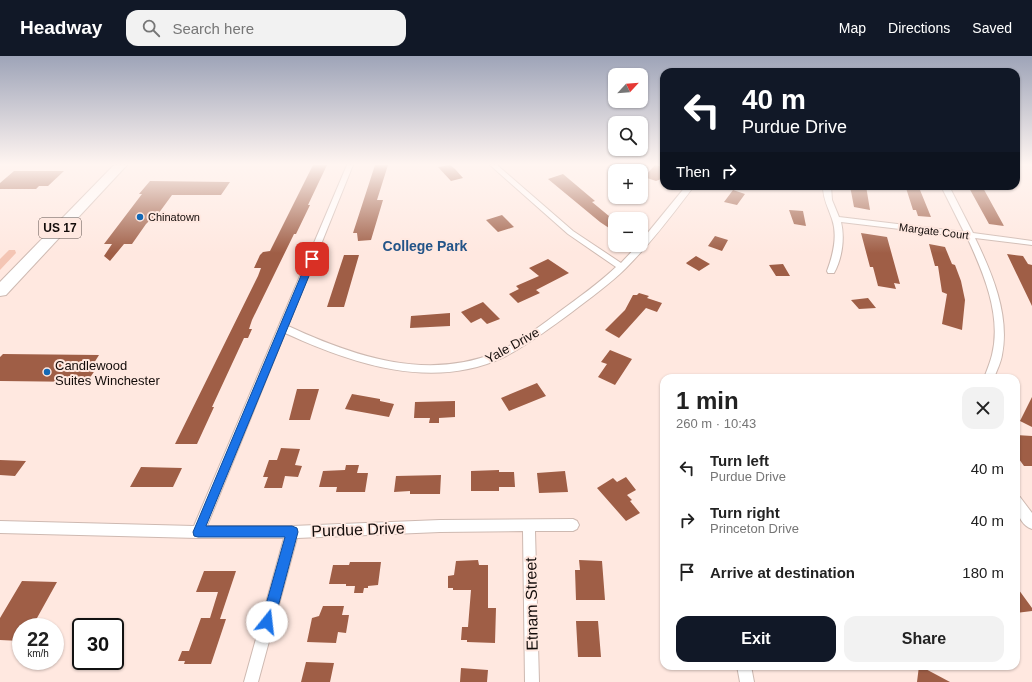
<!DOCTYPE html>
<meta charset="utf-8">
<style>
body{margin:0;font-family:Arial,sans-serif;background:#f2f2f2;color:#222;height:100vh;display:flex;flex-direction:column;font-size:15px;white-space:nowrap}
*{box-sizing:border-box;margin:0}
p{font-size:13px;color:#767676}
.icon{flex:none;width:22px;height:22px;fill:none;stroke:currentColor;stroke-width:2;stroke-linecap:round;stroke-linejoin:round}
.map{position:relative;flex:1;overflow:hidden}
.drawer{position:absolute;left:660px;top:318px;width:360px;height:296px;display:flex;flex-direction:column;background:#fff;border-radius:12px;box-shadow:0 1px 3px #0004}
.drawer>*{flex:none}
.hud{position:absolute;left:660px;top:12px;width:360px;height:122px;border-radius:12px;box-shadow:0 1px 3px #0004;background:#111827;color:#fff;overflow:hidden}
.needle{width:26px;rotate:64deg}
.controls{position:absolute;left:608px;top:12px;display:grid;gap:8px}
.controls a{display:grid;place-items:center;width:40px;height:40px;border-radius:8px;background:#fff;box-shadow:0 1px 3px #0004;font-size:20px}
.speed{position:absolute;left:12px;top:562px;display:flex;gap:8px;font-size:20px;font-weight:700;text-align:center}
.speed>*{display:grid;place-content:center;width:52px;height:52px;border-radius:50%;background:#fff;box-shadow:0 1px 3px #0004;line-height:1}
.speed small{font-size:10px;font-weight:400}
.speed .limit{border:2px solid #111;border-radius:6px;background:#fff;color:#111}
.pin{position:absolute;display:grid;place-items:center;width:34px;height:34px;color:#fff;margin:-17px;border-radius:8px;box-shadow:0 2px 6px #0006}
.me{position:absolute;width:44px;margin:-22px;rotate:16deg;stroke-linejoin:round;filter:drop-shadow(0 0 3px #0008)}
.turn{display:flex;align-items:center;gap:14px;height:84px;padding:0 16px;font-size:18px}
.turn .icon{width:52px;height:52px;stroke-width:2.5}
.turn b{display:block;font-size:28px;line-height:34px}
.then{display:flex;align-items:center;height:38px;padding:0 16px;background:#0003;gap:8px;font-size:15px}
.round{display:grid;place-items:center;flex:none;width:42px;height:42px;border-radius:12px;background:#f2f2f2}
.summary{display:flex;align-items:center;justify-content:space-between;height:68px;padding:0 16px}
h1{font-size:24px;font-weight:800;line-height:30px}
.action{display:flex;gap:8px;margin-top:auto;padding:8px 16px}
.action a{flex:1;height:46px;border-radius:12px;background:#111827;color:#fff;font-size:16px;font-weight:800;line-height:46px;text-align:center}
.action a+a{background:#f2f2f2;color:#222}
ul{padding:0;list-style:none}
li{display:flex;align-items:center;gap:12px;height:52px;padding:0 16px}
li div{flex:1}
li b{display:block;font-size:15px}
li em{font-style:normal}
header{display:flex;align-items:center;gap:24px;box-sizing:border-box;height:56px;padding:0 20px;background:#111827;color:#fff}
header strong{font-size:19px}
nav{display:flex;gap:22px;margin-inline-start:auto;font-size:14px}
.search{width:280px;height:36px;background:#f2f2f2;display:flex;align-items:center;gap:10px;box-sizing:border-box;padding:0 14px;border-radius:12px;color:#767676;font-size:15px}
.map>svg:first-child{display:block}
.green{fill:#f4c5b4}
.building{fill:#9f5e46}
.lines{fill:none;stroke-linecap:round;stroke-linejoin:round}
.street-casing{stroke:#ceb9b1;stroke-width:2}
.highway-casing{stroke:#ceb9b1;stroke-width:2}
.street{fill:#fff;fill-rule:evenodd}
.highway{fill:#fff;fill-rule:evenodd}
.route{fill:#1a73e8;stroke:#114b97}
.poi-dot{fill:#1369b6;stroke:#ffe8e0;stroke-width:1.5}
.labels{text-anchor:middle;stroke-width:4;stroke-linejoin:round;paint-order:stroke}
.far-poi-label{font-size:11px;fill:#130c0a;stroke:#ffe8e0;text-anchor:start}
.far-street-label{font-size:11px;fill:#130c0a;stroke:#ffe8e0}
.shield{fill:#ffe8e0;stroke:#5a4e4a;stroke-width:1}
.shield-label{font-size:12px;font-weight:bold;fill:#130c0a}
.street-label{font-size:13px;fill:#130c0a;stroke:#ffe8e0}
.poi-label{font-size:13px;fill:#130c0a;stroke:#ffe8e0;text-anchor:start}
.neighbourhood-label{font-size:14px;font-weight:bold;fill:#235488;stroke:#ffe8e0}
.near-street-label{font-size:16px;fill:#130c0a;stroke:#ffe8e0}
</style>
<header>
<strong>Headway</strong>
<div class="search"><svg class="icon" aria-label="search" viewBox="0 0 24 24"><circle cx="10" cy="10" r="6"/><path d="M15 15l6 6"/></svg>Search here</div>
<nav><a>Map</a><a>Directions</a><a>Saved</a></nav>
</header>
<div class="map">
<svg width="1032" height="626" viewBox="0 0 1032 626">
<rect width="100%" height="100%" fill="#ffe8e0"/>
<path class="green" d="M9,194H15L16,197L0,214V203Z"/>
<path class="building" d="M313,109H327L308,149H310L296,178H294L252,264L249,273H252L248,282H244L212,351H214L197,388H175L258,220L261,212H254L260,199L263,196L270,195Z
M375,109H388L377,144H383L371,184L358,185L357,177H353Z
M450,109L455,113L463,122L451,125L438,111Z
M655,109L664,111V120L661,123L656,125L644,121Z
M14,115H64L48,130H39L36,133H0V127Z
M563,118L595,145L592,146L615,165V176L600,166L548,123Z
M150,125L230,126L221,139H172L153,165H149L146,168L132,188H124L110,205L104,200L112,188H104L142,138H139Z
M850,130H866L870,154L854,151Z
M968,130H982L1004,170L989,168Z
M906,132L920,134L931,161L918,160L916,154H913Z
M733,134L745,138L737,149L724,146Z
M789,154L803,155L806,170L794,168Z
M502,159L514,171L498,176L486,164Z
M861,177L887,181L900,228L894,227L896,233L878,230L873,211H870Z
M715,180L728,184L722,195L708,190Z
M929,188L945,191L952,208L955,209L961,225L965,244L962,274L942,268L947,238L942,236L938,210H935Z
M1007,198L1023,200L1028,208L1032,209V250Z
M344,199H359L344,251H327Z
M696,200L710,208L699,215L687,208L686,207Z
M548,203L569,217L536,234L540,237L518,247L509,238L519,233L516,230L539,220L529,212Z
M783,208L790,220H776L769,209Z
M639,237L649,240L647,242L662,247L657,256L646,252L619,282L605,274L625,254L633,239H637Z
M868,242L876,252L859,253L851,244Z
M483,246L500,263L487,268L481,262L471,267L461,256Z
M450,257V270L410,272L411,260Z
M610,294L632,303L615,329L598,321L607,308L601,306Z
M3,298L99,299L94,307H100L87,326L0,325V301Z
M537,327L546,340L509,355L501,342Z
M297,333H319L310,364H289Z
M352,338L380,343V345L394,348L389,361L345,353Z
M1032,341V371L1020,365Z
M455,345V361L439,362V367H429L430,362H414L415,346Z
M1016,379L1032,380V410H1024L1016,399Z
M281,392L300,393L295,409L302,410L298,421L285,420L282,432H264L268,421H263L269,404H277Z
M0,404L26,405L15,420L0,419Z
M346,409H359L357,417H368L365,436H336L337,431H319L323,415L345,414Z
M141,411L182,412L173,431H130Z
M499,414V416H514L515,431H499V435H471V415Z
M565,415L568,436L539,437L537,417Z
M441,419L440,438H410V435L394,436L396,420Z
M626,421L636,434L627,439L632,444L630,445L640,457L626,465L597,432L613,422L617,426Z
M478,504L479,509H488V552H496L495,587L467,586V584H461L462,571H468L471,534H453V532H448V520L454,519L456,505Z
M579,504L602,505L605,544H576L575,514H580Z
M350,506H381L378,529L368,530V532H364L363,537H354L355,530H346V528H329L333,509H349Z
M204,515H236L220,563H226L211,608H184L185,605H178L182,595H189L201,562H210L218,536H196Z
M22,525L57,526L32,571H21V585L0,584V562Z
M1016,530L1032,552V555L1016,557Z
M323,550H344L342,559H349L346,577L338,576L336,587L307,586L312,562L319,560Z
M576,565H598L601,601H578Z
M306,606L334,607L330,626H301Z
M919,610H920L950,626H917Z
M461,612L488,614L487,626H460Z"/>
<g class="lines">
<defs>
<path id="street" d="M347,109H353L288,270C353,300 425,325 495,297C518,287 539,271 559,256C578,242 598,228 616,211L568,178L490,109H497L573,175L621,207L638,189H641V185L686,130H694C673,158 651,187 626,212C610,228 590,242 572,256C550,272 528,289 504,301C432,335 353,308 285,277L207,470H292L440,464L573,463L577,465L579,469L577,473L573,475H535L539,626H525L523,475L440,476L297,482L258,626H244L284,482H198L0,477V465L194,470Z
M823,130H831L832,144L839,161L964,176L941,130H949L973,177L1032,185V189L975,182C992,217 1010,259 1002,299C1001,306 997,314 994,322H984C987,314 990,307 992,299C1002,259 983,216 967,181L841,166C845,182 842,203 834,217H828L827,215C833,199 838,180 832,163C828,151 823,143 823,130Z
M1016,440L1020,441L1032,457V473C1018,468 1016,452 1016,440Z
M737,610H751L754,626H740Z"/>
<path id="highway" d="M114,109H127L6,239L0,240V226Z"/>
</defs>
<use href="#street" class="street-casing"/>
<use href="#highway" class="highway-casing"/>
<use href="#street" class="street"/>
<use href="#highway" class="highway"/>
</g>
<linearGradient id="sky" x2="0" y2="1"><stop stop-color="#9ea4b8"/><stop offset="0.55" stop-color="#fff5f1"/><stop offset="1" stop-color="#fff5f1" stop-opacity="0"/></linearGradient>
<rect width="1032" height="197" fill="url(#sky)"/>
<path class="route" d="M312,200L316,203L206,470H292L297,472L298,476L274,566L272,570L267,572L263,570L261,566L285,481H198L194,480L193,476L308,203Z"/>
<g class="poi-dot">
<circle cx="140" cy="161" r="4"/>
<circle cx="47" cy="316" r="4"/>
</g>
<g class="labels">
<g class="far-poi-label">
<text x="148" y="165">Chinatown</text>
</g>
<g class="far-street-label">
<text transform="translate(934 175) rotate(7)" y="4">Margate Court</text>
</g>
<rect class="shield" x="39" y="162" width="42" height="20" rx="3"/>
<g class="shield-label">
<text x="60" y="176">US 17</text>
</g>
<g class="street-label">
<text transform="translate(512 289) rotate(-29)" y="5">Yale Drive</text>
</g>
<g class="poi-label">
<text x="55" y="314">Candlewood<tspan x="55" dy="15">Suites Winchester</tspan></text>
</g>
<g class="neighbourhood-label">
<text x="425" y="195">College Park</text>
</g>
<g class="near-street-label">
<text transform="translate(358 473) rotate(-2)" y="6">Purdue Drive</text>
<text transform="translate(531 548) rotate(-91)" y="6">Etnam Street</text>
</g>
</g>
</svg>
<div class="controls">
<a><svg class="needle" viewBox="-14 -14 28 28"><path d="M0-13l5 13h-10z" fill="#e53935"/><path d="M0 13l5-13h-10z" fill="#767676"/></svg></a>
<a><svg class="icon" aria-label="search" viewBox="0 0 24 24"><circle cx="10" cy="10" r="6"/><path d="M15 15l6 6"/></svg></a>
<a>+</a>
<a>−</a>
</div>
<div class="speed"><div>22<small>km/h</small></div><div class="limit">30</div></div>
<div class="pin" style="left:312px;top:203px;background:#d93025"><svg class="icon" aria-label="arrive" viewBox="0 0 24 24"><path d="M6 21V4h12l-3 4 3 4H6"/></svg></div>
<svg class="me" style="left:267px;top:566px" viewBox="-20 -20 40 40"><circle r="19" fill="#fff"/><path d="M0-13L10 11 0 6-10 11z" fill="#1a73e8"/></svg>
<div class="hud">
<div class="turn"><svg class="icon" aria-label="left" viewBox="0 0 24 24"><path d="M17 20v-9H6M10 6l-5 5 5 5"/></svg><div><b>40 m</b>Purdue Drive</div></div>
<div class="then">Then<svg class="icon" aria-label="right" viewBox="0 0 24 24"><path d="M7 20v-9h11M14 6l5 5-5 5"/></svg></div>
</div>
<section class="drawer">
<div class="summary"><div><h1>1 min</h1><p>260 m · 10:43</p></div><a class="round"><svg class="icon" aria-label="close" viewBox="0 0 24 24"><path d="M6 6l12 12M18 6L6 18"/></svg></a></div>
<ul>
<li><svg class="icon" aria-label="left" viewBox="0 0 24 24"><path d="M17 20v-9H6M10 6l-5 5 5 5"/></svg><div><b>Turn left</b><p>Purdue Drive</p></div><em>40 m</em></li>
<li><svg class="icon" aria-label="right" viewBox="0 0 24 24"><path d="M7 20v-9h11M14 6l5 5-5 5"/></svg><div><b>Turn right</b><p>Princeton Drive</p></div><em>40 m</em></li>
<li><svg class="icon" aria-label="arrive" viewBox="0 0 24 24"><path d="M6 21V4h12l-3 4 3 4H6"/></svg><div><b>Arrive at destination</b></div><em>180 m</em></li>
</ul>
<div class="action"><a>Exit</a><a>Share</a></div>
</section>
</div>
